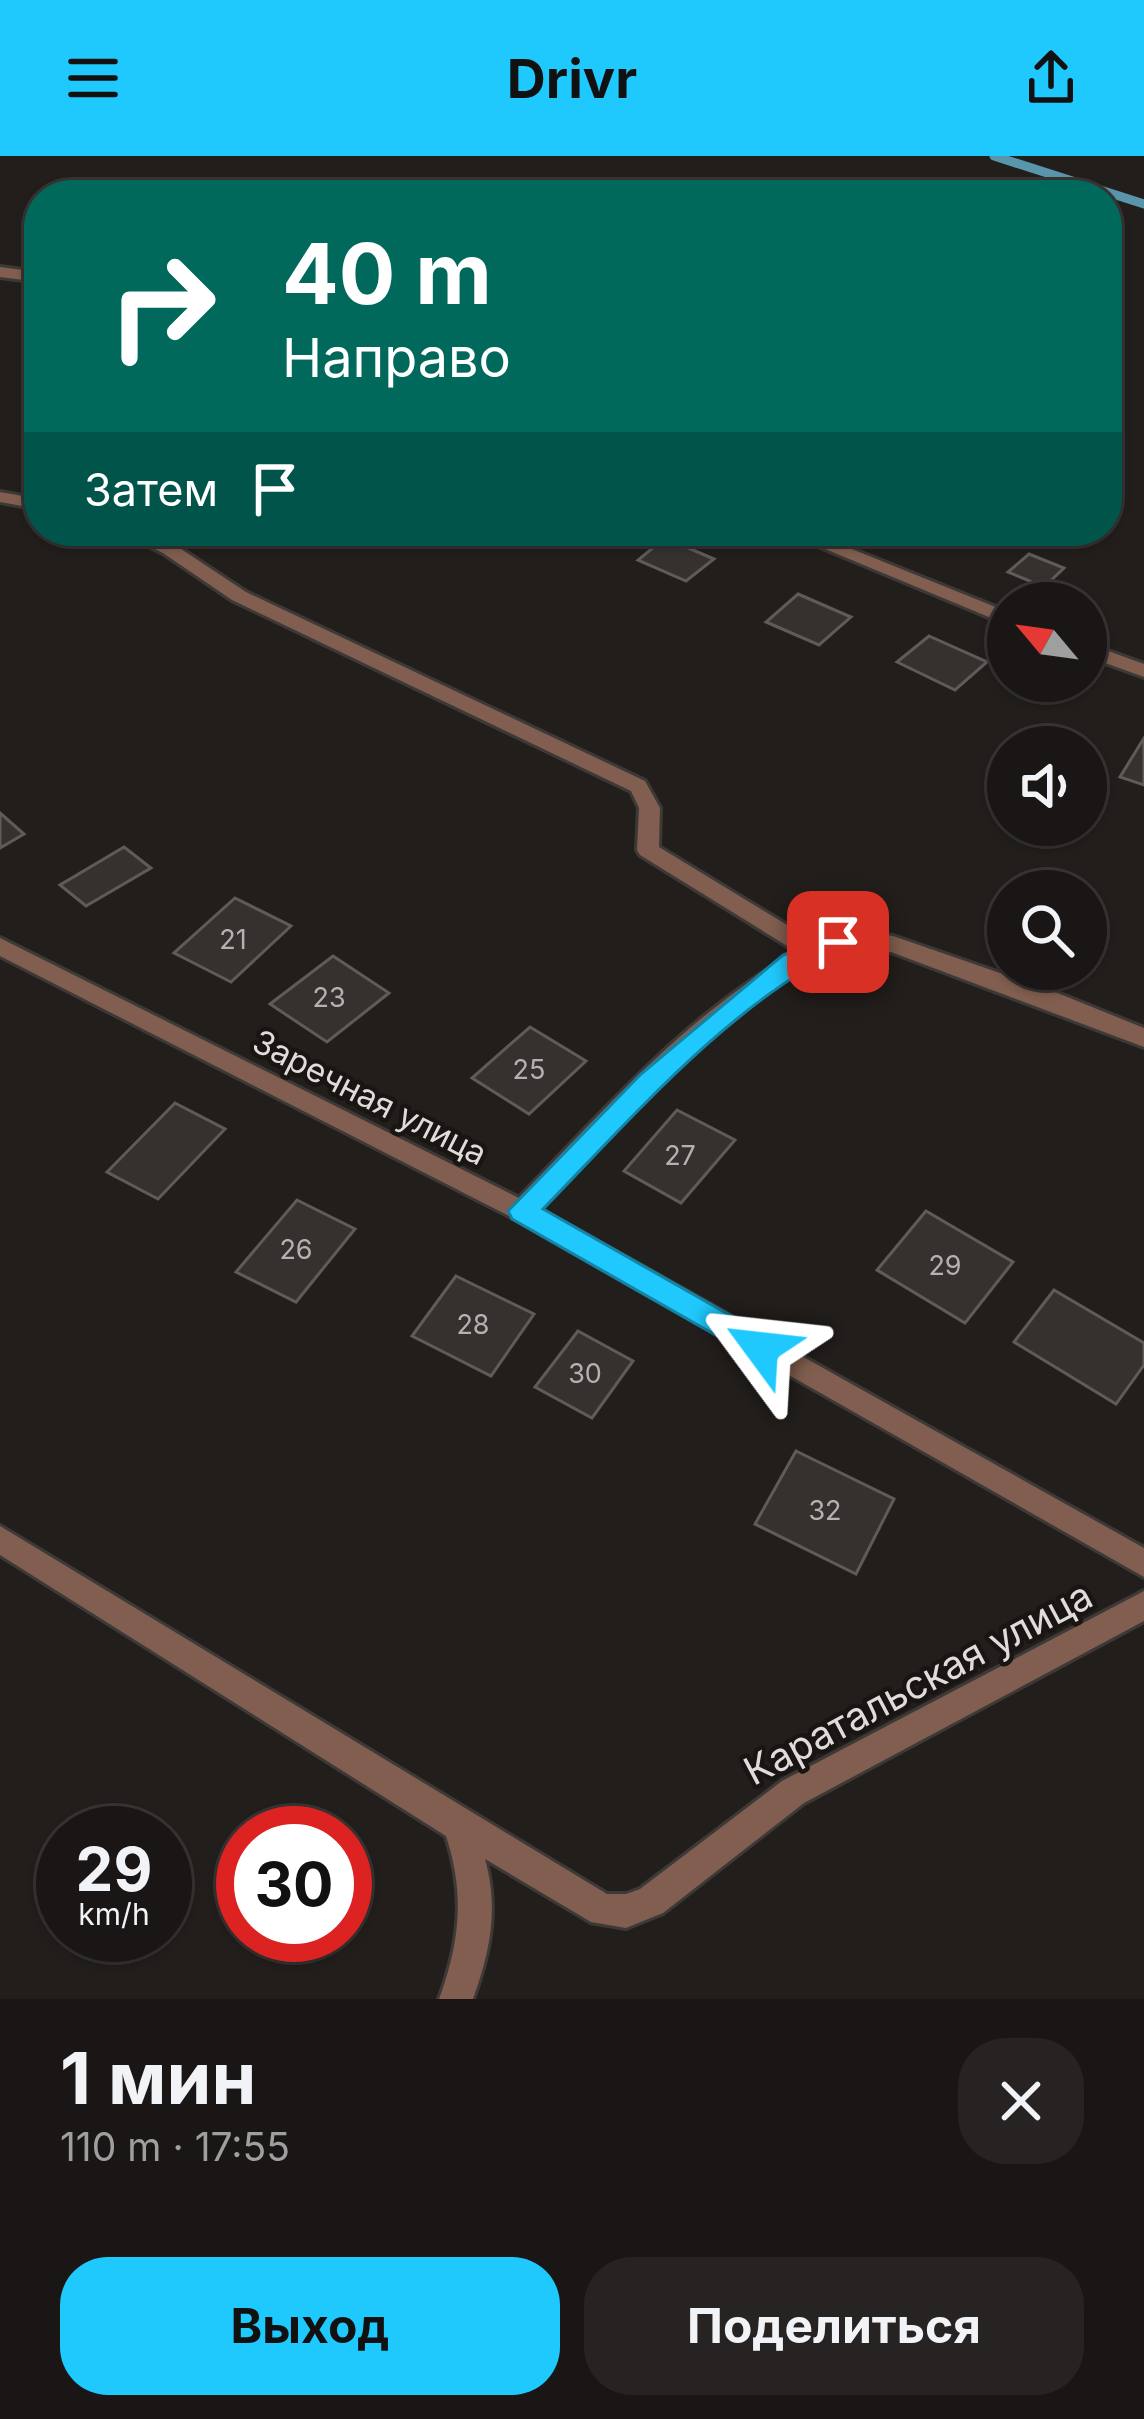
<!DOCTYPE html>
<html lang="ru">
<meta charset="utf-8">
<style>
body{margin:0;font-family:Inter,sans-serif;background:#272322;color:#f1f3f6;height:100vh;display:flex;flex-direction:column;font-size:45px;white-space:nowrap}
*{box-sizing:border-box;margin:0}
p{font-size:39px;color:#9f9fa0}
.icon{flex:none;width:66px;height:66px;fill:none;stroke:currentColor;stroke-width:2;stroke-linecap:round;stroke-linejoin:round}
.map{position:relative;height:1843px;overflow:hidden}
.details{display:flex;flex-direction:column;background:#1a1615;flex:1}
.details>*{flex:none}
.top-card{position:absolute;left:24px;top:24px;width:1098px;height:366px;border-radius:48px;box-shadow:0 3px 9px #0004,0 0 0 3px #383534;background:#00695c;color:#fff;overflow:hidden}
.needle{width:78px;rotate:299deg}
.fabs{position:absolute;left:987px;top:426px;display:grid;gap:24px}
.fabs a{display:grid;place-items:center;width:120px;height:120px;border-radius:50%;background:#1a1615;box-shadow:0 3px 9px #0004,0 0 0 3px #383534;font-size:60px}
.speed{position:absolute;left:36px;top:1650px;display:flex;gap:24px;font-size:60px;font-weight:700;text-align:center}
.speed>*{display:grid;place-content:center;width:156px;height:156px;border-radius:50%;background:#1a1615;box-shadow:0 3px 9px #0004,0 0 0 3px #383534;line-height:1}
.speed small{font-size:30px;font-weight:400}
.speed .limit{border:18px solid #d22;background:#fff;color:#111}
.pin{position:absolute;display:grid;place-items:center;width:102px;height:102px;color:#fff;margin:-51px;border-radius:24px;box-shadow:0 6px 18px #0006}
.me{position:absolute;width:132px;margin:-66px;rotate:300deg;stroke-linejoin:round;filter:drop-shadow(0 0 9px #0008)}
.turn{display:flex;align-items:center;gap:42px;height:252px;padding:0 60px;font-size:54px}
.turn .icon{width:156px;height:156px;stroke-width:2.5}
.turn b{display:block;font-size:84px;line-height:102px}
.then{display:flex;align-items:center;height:114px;padding:0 60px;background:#0003;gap:24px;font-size:45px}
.round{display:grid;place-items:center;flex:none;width:126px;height:126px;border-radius:48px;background:#272322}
.head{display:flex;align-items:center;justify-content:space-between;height:204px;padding:0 60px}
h1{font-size:72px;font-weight:700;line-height:90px}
.button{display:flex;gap:24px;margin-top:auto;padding:24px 60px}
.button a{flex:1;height:138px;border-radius:48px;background:#20c9fd;color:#111;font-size:48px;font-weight:700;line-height:138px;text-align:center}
.button a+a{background:#272322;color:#f1f3f6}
header{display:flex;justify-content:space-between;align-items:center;height:156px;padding:0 60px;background:#20c9fd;color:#111;font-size:54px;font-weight:700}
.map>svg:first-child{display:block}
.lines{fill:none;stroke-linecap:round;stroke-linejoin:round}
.stream{stroke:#5a96ab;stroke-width:9}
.building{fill:#36312f;stroke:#605b58;stroke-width:3}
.lane-casing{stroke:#3c3937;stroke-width:6}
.street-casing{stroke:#3c3937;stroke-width:6}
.lane{fill:#815e4f;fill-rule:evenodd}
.street{fill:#815e4f;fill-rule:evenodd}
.route{fill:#20c9fd;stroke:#1583a4;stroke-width:3}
.labels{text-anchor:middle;stroke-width:9;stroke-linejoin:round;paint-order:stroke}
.number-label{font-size:27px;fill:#b5b1b0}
.street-label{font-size:33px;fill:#dfdcdb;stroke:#191513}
.near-street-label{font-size:39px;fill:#dfdcdb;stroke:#191513}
</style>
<header><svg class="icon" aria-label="menu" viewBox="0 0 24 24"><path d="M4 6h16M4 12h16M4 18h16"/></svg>Drivr<svg class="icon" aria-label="share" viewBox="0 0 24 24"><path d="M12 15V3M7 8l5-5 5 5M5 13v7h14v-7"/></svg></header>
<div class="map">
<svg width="1144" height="1843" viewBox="0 0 1144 1843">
<rect width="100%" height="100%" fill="#221e1c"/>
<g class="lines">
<path class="stream" d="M994,0L1144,48"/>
</g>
<path class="building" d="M665,382L714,403L686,425L638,404Z
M1029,398L1064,412L1044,431L1008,416Z
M798,438L851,461L819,489L766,466Z
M929,480L987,506L955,534L897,506Z
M1144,582V629L1120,621Z
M0,657L24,678L0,692Z
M124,691L151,712L86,750L60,729Z
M235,742L291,770L231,826L174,797Z
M333,800L389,837L327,886L270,848Z
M530,871L586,905L529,958L472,922Z
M175,947L225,973L158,1043L107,1016Z
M677,954L735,984L681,1047L624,1015Z
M297,1044L355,1073L296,1146L236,1116Z
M926,1055L1013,1106L965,1167L877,1114Z
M456,1120L534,1158L491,1220L412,1180Z
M1054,1134L1144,1187V1209L1116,1248L1014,1186Z
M578,1175L633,1205L592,1262L535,1231Z
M796,1295L894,1343L856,1418L755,1368Z"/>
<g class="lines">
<defs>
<path id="lane" d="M0,336L39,343V353L0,346Z
M119,375H143L175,389L246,436L645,625L660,652L659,691L815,786L859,775L893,780L1055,836L1144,872V891L891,796C869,790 848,790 827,799C727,844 608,982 531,1062H513L509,1055L513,1048C600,959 687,857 797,796L640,699L637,694L639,652L631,635L232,444L163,397Z"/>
<path id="street" d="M0,111L39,116V126L0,121Z
M782,375H807L1008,456V469Z
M1086,487L1144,508V521L1086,500Z
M0,782L531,1048L1144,1392V1421L513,1062L0,800Z
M0,1370L607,1738H626L640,1733L782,1625L1144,1435V1465L804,1647L663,1757L626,1772L591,1766L485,1703C499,1753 490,1796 473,1843H439C460,1786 465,1738 446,1680L0,1399Z"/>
</defs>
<use href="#lane" class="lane-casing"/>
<use href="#street" class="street-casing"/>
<use href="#lane" class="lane"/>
<use href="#street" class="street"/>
</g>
<path class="route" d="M838,777L847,779V792C736,841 628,966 543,1053L772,1183L776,1192L761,1205L512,1063L508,1055L641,918L783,799Z"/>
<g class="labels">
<g class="number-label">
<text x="233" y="793">21</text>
<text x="329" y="851">23</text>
<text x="529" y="923">25</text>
<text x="680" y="1009">27</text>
<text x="296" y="1103">26</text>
<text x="945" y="1119">29</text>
<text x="473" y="1178">28</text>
<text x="585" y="1227">30</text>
<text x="825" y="1364">32</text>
</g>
<g class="street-label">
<text transform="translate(370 941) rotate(27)" y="12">Заречная улица</text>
</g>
<g class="near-street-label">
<text transform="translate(918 1527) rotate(-28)" y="14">Каратальская улица</text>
</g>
</g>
</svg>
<div class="fabs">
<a><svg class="needle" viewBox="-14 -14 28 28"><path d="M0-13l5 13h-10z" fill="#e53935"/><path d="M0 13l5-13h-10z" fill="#9f9fa0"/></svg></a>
<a><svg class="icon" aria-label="sound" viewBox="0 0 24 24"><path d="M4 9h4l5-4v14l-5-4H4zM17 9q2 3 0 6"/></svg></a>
<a><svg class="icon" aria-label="search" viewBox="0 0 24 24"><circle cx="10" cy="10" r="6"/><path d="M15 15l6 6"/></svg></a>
</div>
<div class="speed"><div>29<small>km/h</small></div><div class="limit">30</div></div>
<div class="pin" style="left:838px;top:786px;background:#d93025"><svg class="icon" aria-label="arrive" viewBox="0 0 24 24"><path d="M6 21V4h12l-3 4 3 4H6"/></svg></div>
<svg class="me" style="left:761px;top:1192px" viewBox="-20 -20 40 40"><path d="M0-17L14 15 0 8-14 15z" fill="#20c9fd" stroke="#fff" stroke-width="4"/></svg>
<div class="top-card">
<div class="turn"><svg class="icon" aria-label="right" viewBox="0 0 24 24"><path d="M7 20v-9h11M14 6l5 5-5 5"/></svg><div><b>40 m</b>Направо</div></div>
<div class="then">Затем<svg class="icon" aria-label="arrive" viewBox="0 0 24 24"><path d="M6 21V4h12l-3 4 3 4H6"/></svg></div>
</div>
</div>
<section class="details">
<div class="head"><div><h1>1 мин</h1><p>110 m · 17:55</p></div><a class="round"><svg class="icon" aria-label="close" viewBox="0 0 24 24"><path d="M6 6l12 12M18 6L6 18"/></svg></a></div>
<div class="button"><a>Выход</a><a>Поделиться</a></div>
</section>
